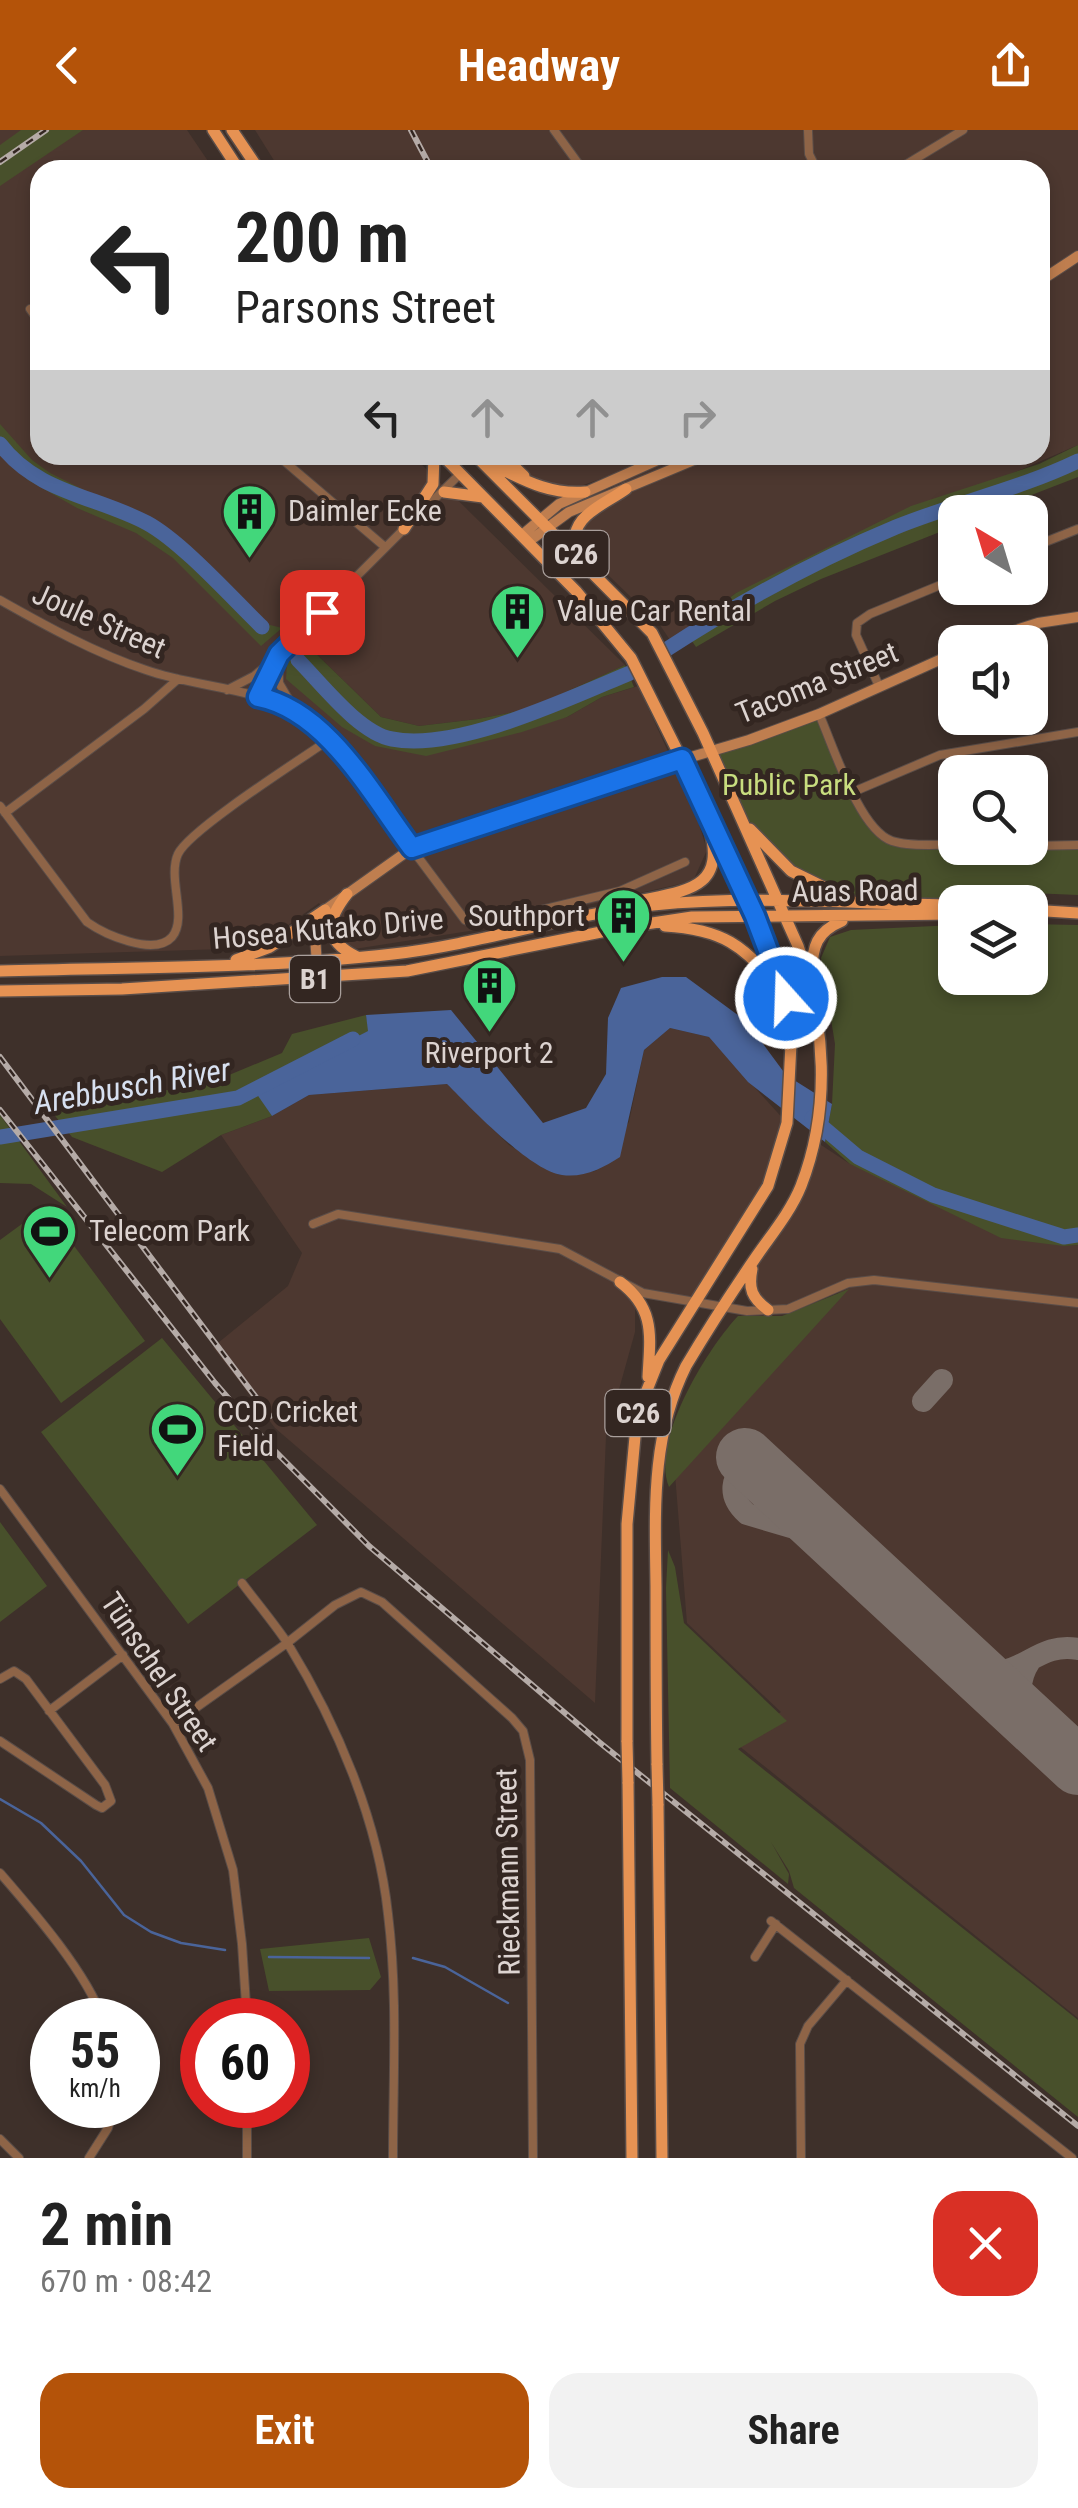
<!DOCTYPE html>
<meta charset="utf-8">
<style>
body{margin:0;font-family:"Roboto Condensed",sans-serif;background:#f2f2f2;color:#222;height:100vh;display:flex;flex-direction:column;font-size:38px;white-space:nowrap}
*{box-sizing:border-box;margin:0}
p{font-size:32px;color:#767676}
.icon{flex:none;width:55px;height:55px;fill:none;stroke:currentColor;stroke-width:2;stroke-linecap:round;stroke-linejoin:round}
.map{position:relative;height:2028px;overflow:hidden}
.panel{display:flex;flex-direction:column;background:#fff;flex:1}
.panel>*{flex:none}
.guide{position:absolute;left:30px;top:30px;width:1020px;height:305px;border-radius:30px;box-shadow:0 5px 15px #0003;background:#fff;color:#222;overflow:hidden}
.needle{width:65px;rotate:322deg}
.fabs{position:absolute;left:938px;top:365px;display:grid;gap:20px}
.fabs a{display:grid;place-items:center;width:110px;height:110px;border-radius:20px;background:#fff;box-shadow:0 5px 15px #0003;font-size:50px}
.speed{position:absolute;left:30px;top:1868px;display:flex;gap:20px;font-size:50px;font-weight:700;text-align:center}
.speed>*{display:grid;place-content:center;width:130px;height:130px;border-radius:50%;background:#fff;box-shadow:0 5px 15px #0003;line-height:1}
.speed small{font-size:25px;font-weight:400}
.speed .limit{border:15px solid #d22;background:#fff;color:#111}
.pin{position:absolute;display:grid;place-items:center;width:85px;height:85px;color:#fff;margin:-42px;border-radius:20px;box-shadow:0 5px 15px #0006}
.me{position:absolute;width:110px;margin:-55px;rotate:340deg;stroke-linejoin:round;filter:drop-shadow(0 0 8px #0008)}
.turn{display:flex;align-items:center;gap:35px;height:210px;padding:0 40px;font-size:45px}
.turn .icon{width:130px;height:130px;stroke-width:2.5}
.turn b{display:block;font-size:70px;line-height:85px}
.lanes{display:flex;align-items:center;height:95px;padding:0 40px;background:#0003;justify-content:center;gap:50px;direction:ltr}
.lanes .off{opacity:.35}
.round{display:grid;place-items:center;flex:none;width:105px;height:105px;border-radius:30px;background:#f2f2f2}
.head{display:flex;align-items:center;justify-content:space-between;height:170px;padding:0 40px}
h1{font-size:60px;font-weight:700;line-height:75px}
.button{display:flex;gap:20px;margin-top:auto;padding:20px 40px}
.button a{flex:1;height:115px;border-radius:30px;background:#b45309;color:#fff;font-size:40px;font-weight:700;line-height:115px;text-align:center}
.button a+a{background:#f2f2f2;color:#222}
header{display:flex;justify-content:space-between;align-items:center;height:130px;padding:0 40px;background:#b45309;color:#fff;font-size:45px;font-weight:700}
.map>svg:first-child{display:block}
.built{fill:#4d3830}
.green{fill:#48502b}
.water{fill:#4a649a}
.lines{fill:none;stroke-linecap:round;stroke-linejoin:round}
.stream{stroke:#4a649a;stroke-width:2.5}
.river{stroke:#4a649a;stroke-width:15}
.taxiway{stroke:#7a6e68;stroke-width:22}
.runway{stroke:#7a6e68;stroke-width:58}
.street-casing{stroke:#5a4d48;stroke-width:10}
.secondary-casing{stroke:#5a4d48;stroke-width:12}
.primary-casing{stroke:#5a4d48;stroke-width:14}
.street{stroke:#8e6447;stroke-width:8}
.secondary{stroke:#bf7e4f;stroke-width:10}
.primary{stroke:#e69253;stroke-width:11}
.rail-casing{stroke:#b5aba7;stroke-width:6}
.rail{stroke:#332621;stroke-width:2.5;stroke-dasharray:8;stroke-linecap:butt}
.primary-bridge-casing{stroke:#5a4d48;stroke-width:14;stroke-linecap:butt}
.primary-bridge{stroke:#e69253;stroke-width:11}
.route-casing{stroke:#114b97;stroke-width:25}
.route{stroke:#1a73e8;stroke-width:18}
.labels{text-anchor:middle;stroke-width:10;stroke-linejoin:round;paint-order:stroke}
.shield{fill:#332621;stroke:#a99f9c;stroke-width:2.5}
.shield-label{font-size:28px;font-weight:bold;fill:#dcd3d0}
.poi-label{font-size:30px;fill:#dcd3d0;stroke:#332621;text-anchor:start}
.street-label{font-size:30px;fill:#dcd3d0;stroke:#332621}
.park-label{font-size:30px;fill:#c8dd7f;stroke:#332621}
.water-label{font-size:32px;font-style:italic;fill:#d7e0f0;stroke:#332621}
</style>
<header><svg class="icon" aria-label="back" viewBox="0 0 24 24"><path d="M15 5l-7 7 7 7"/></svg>Headway<svg class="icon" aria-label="share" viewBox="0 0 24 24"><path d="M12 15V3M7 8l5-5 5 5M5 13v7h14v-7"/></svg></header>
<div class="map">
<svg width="1078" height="2028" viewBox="0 0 1078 2028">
<rect width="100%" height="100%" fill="#3e302a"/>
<path class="built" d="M0,0H187L214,40H40V325H412L625,535L529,579L478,589L419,596L381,587L304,512L375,616L567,587L602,567L638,556L694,678L707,720L693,751L482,799L348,820L319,773L256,818L0,826Z
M255,0H1078V315L736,463L670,510L660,495L577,415L580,398L592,387L620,371L609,346L569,360L538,353L508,325H1040V40H280Z
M670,898L709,907L787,993L768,1056L696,1170L643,1163L610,1149L635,1170V1202L606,1306L595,1573L275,1298L213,1217L288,1156L302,1123L221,1005L272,986L309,965L447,954L509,1015L559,1045L596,1041L629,992L644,920Z
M815,1011L850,1034L1064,1116L1078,1115V1888L733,1611L781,1582L687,1493L675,1344L846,1155L777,1181L757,1172L754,1130L783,1088Z"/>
<path class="green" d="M21,0H83L0,56V15Z
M0,294L32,330L50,343L100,368L165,396L266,494L282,498L261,516L173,428L136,403L77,378L28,350L0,324Z
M1078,315V347L988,382H955V396L821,449L775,471L696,517L685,501L736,463L911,376L1039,334Z
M304,512L381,587L419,596L478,589L529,579L625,535L634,557L602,567L567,587L522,602L426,626L375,616L342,597L286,549L287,532Z
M819,584L853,662L883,707L955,718L1078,715V765L1031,763L996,772L855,773L823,757L797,738L737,679L710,622Z
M1030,794L1078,795V1115L1064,1116L1001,1108L850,1034L825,1012L832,974L835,914L821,828L830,807L851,800L955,795V848H1030Z
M366,885L369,901L255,959L272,986L221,1005L162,1042L72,1007L52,982L121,963L198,958L282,923L292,904Z
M0,985L67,1077L31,1054L0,1053Z
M45,1077L145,1211L61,1273L0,1189V1110Z
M849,1159L669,1357C650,1312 707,1219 738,1186H782Z
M162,1208L317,1395L188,1494L41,1302Z
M0,1392L47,1456L0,1492Z
M668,1420L675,1437L684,1493L787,1591L738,1619L1078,1890V1987L794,1758L789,1741L771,1712L789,1744L788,1754L670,1658L666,1458Z
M369,1808L381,1847L370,1860L269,1861L260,1819Z"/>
<path class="water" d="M662,847H686L746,891L786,945L832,974L825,1012L748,952L709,907L670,898L644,920L620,1027C603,1038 584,1048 562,1045C530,1041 470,977 447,954L309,965L272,986L254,960L368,901L366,885L451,880L543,993L586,978L606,944L608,888L621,858Z"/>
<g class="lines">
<path class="stream" d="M0,1669L41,1693L81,1731L124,1785L151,1802L181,1813L225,1820
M269,1827L369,1828
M413,1828L445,1837L508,1873"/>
<path class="river" d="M0,314C37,363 96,366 147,393C182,412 232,468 262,497
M664,521C738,473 814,431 896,397C955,373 1020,359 1078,331
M298,530C322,554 359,603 392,609C457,622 570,568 630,543
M812,988L858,1027L933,1065L1064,1107L1078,1105
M0,1007L238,968L353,909"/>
<path class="taxiway" d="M923,1271L942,1250
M753,1334C728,1344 728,1367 747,1384L835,1410
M969,1534C1018,1560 1032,1510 1078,1519
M1028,1589C1019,1568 1017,1551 1030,1531"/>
<path class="runway" d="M745,1327L1078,1636"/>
<defs>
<path id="street" d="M554,0L583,40
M808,0L809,24L817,40
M897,40L963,0
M30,179L40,193
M277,325L385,417
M414,389L461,343
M1030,418L1078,399
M0,470C46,496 95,523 146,540C208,562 283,555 330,609L465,790L475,794L491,792L620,761L685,732
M278,529L279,553L292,575
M879,556L856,505L857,493L870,484L955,449
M227,560L254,546L272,531
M258,567L279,524L404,399
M819,584C833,615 859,700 892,711C910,717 936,714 955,715
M853,662L940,625L1078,602
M0,676L87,792C104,804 154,827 172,807C188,788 167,748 178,724C189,700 301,629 330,609
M5,683L144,579L178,549
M1030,716L1078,715
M313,1094L338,1084L560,1119L643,1163L747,1181L788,1179L848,1153L874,1150L1078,1173
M0,1359L173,1594L208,1658L233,1740L242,1814L247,1890
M242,1453C257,1473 274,1493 288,1514C337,1594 378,1690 388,1784C398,1864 393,1948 393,2028
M0,1549L14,1541L26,1549L105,1655L111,1671L102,1678L96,1675L0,1611
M49,1581L123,1525
M173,1594L287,1513L335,1475L361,1462L382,1472L512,1588L523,1601L530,1630L533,2028
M0,1743C33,1781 87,1843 103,1890
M771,1791L1072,2028
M755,1827L776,1794
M247,1975V2028
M0,2009L19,2028
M89,2028L108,1998L114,1975
M801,2028L800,1914L808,1896L847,1850"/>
<path id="secondary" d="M1040,151L1078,126
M522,405L559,374L669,325
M528,412L569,382L706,325
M979,512L1038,493L1078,487
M318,849L315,806L325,780L412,718L623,647L749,610L819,584L955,523"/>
<path id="primary" d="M213,0L239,40
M232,0L259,40
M442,325L576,461L631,528L718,702L764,809L792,894L787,993L768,1056L659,1230L637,1285L627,1394V1612
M475,325L652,503L703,603L798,816C826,893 831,979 801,1056C791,1081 772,1104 756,1127C732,1162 708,1199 686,1236C651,1306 655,1380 656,1456C656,1516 656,1575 657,1635
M502,325L524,346
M491,334C522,349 549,365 585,362
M444,362L483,367
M404,399L433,354L434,325
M576,423C567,386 601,377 626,359
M750,699L791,741L852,771
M347,764C326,791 323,810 357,827
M643,770C691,760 726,756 709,697
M1030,780L1078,783
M665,796C721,799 745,815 779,859
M236,830L270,817L325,780
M0,841C130,837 263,839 393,824C481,814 565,785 653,775C754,765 854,774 955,775
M811,843C813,816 816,802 842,791
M0,861L122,859L407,841L626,797L692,787L955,784
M752,1139C748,1159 752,1168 768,1180
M620,1152C656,1179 650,1207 648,1247
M628,1652L632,2028
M658,1674L662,2028"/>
</defs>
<use href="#street" class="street-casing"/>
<use href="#secondary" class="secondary-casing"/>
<use href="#primary" class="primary-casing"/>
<use href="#street" class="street"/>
<use href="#secondary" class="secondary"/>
<use href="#primary" class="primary"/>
<defs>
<path id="rail" d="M411,0L432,40
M0,32L46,0
M0,927L270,1286
M0,980L215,1253L267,1313L369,1416L599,1612L1078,1996"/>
</defs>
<use href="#rail" class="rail-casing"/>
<use href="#rail" class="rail"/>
<defs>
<path id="primary-bridge" d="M627,1612L628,1652
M657,1635L658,1674"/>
</defs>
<use href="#primary-bridge" class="primary-bridge-casing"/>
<use href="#primary-bridge" class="primary-bridge"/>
</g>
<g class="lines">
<defs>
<path id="route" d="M322,482L279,524L258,567C327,580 372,665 412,718L682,629L755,786L786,868"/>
</defs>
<use href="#route" class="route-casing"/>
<use href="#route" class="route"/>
</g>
<defs>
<symbol id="building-pin" viewBox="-11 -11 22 30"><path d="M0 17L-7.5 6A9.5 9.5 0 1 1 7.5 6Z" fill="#42d77b" stroke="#332621"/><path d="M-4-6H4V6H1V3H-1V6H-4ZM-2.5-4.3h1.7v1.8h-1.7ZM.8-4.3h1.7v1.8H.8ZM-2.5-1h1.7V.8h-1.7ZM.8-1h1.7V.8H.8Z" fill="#111"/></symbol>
<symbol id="stadium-pin" viewBox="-11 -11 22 30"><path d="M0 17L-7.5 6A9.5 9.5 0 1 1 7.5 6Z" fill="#42d77b" stroke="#332621"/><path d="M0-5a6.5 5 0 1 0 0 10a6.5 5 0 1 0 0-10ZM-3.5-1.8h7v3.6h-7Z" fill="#111"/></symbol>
</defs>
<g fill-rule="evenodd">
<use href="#building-pin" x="218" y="350" width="63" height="86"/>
<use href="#building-pin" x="486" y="450" width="63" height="86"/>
<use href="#building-pin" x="592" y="754" width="63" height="86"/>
<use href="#building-pin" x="458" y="824" width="63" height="86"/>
<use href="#stadium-pin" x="18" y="1070" width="63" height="86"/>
<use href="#stadium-pin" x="146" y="1268" width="63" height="86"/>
</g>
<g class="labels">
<g class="shield">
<rect x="543.5" y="401" width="65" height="46" rx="8"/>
<rect x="290" y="826" width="50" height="46" rx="8"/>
<rect x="605.5" y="1260" width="65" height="46" rx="8"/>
</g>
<g class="shield-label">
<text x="576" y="434">C26</text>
<text x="315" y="859">B1</text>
<text x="638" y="1293">C26</text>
</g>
<g class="poi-label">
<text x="288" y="391">Daimler Ecke</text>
<text x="557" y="491">Value Car Rental</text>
<text x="585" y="796" text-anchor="end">Southport</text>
<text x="489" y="933" text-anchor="middle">Riverport 2</text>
<text x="89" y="1111">Telecom Park</text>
<text x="217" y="1292">CCD Cricket<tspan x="217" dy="34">Field</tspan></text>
</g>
<g class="street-label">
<text transform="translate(99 491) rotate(24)" y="10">Joule Street</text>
<text transform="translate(817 553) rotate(-22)" y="10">Tacoma Street</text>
<text transform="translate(855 761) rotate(-1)" y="10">Auas Road</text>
<text transform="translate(328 799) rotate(-5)" y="10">Hosea Kutako Drive</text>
<text transform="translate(159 1542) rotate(56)" y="10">Tünschel Street</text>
<text transform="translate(508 1742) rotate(-91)" y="10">Rieckmann Street</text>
</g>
<g class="park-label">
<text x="789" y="665">Public Park</text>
</g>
<g class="water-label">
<text transform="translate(132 956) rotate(-10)" y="11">Arebbusch River</text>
</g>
</g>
</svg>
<div class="fabs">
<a><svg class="needle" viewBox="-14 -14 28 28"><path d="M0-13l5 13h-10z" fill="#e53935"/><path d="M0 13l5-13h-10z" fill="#767676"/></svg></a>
<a><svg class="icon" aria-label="sound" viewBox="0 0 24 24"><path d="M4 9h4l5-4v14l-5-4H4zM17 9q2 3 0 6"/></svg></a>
<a><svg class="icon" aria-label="search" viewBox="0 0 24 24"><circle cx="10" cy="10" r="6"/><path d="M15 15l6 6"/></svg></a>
<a><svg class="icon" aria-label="layers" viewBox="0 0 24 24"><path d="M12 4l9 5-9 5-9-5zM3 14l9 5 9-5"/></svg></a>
</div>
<div class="speed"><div>55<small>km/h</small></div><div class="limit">60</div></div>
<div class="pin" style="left:322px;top:482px;background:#d93025"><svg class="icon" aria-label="arrive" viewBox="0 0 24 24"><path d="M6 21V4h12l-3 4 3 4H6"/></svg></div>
<svg class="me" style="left:786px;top:868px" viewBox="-20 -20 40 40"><circle r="17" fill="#1a73e8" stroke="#fff" stroke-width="3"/><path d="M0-11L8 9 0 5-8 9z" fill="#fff"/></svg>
<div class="guide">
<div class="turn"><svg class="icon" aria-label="left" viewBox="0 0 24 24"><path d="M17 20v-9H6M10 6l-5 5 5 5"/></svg><div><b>200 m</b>Parsons Street</div></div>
<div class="lanes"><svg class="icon" aria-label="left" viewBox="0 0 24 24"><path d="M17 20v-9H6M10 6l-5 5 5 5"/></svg><svg class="icon off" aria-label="ahead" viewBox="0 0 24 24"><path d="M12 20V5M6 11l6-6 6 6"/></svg><svg class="icon off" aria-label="ahead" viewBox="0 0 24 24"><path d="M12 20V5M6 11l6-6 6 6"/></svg><svg class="icon off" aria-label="right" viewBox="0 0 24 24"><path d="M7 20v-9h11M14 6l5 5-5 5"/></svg></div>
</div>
</div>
<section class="panel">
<div class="head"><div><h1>2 min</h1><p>670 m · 08:42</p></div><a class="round" style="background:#d93025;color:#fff"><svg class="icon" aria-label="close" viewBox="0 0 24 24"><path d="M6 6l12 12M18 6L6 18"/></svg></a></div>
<div class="button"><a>Exit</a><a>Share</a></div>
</section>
